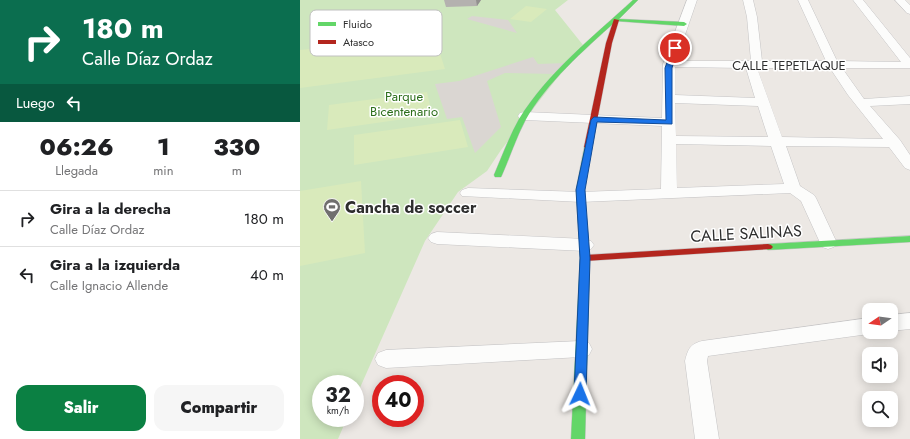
<!DOCTYPE html>
<html lang="es">
<meta charset="utf-8">
<style>
body{margin:0;font-family:Jost,sans-serif;background:#f6f6f6;color:#202124;height:100vh;display:flex;flex-direction:column;font-size:15px;white-space:nowrap}
*{box-sizing:border-box;margin:0}
p{font-size:13px;color:#757577}
.icon{flex:none;width:22px;height:22px;fill:none;stroke:currentColor;stroke-width:2;stroke-linecap:round;stroke-linejoin:round}
.map{position:relative;flex:1;overflow:hidden}
.drawer{display:flex;flex-direction:column;background:#fff;width:300px}
.drawer>*{flex:none}
.hud{background:#0b6e4f;color:#fff;overflow:hidden}
.needle{width:26px;rotate:257deg}
.fabs{position:absolute;left:562px;top:303px;display:grid;gap:8px}
.fabs a{display:grid;place-items:center;width:36px;height:36px;border-radius:8px;background:#fff;box-shadow:0 2px 10px #0003;font-size:20px}
.speed{position:absolute;left:12px;top:375px;display:flex;gap:8px;font-size:20px;font-weight:700;text-align:center}
.speed>*{display:grid;place-content:center;width:52px;height:52px;border-radius:50%;background:#fff;box-shadow:0 2px 10px #0003;line-height:1}
.speed small{font-size:10px;font-weight:400}
.speed .limit{border:6px solid #d22;background:#fff;color:#111}
.pin{position:absolute;display:grid;place-items:center;width:34px;height:34px;color:#fff;margin:-17px;border:2px solid #fff;border-radius:50%;box-shadow:0 1px 4px #0007}
.me{position:absolute;width:44px;margin:-22px;rotate:2deg;stroke-linejoin:round;filter:drop-shadow(0 0 3px #0008)}
.turn{display:flex;align-items:center;gap:14px;height:84px;padding:0 16px;font-size:18px}
.turn .icon{width:52px;height:52px;stroke-width:2.5}
.turn b{display:block;font-size:28px;line-height:34px}
.then{display:flex;align-items:center;height:38px;padding:0 16px;background:#0003;gap:8px;font-size:15px}
.eta{display:flex;justify-content:space-evenly;align-items:center;height:68px;text-align:center}
.eta b{font-size:24px;font-weight:800;line-height:28px}
.button{display:flex;gap:8px;margin-top:auto;padding:8px 16px}
.button a{flex:1;height:46px;border-radius:12px;background:#0b8043;color:#fff;font-size:16px;font-weight:800;line-height:46px;text-align:center}
.button a+a{background:#f6f6f6;color:#202124}
ul{padding:0;list-style:none}
li{display:flex;align-items:center;gap:12px;height:56px;padding:0 16px;border-top:1px solid #e0e0e0}
li div{flex:1}
li b{display:block;font-size:15px}
li em{font-style:normal}
main{display:flex;flex:1;min-height:0}
.map>svg:first-child{display:block}
.green{fill:#cee6be}
.pitch{fill:#d9eabb}
.plaza{fill:#dad6d2}
.lines{fill:none;stroke-linecap:round;stroke-linejoin:round}
.street-casing{stroke:#c5c4c5;stroke-width:1}
.fast-casing{stroke:#c5c4c5;stroke-width:1}
.jam-casing{stroke:#c5c4c5;stroke-width:1}
.street{fill:#fcfcfb;fill-rule:evenodd}
.fast{fill:#63d668;fill-rule:evenodd}
.jam{fill:#b3261e;fill-rule:evenodd}
.wall{fill:#b4b1af}
.shaded-wall{fill:#92908e}
.route{fill:#1a73e8;stroke:#114b97}
.labels{text-anchor:middle;stroke-width:3;stroke-linejoin:round;paint-order:stroke}
.far-street-label{font-size:13px;fill:#2e2e2e;stroke:#fff}
.far-park-label{font-size:13px;fill:#2c6e1b;stroke:#fff}
.poi-label{font-size:16px;font-weight:bold;fill:#2e2e2e;stroke:#fff;text-anchor:start}
.street-label{font-size:16px;fill:#2e2e2e;stroke:#fff}
.key{fill:#fff;stroke:#c0c0c0;stroke-width:1}
.key-label{font-size:11px;fill:#2e2e2e}
</style>
<main>
<section class="drawer">
<div class="hud">
<div class="turn"><svg class="icon" aria-label="right" viewBox="0 0 24 24"><path d="M7 20v-9h11M14 6l5 5-5 5"/></svg><div><b>180 m</b>Calle Díaz Ordaz</div></div>
<div class="then">Luego<svg class="icon" aria-label="left" viewBox="0 0 24 24"><path d="M17 20v-9H6M10 6l-5 5 5 5"/></svg></div>
</div>
<div class="eta">
<div><b>06:26</b><p>Llegada</p></div>
<div><b>1</b><p>min</p></div>
<div><b>330</b><p>m</p></div>
</div>
<ul>
<li><svg class="icon" aria-label="right" viewBox="0 0 24 24"><path d="M7 20v-9h11M14 6l5 5-5 5"/></svg><div><b>Gira a la derecha</b><p>Calle Díaz Ordaz</p></div><em>180 m</em></li>
<li><svg class="icon" aria-label="left" viewBox="0 0 24 24"><path d="M17 20v-9H6M10 6l-5 5 5 5"/></svg><div><b>Gira a la izquierda</b><p>Calle Ignacio Allende</p></div><em>40 m</em></li>
</ul>
<div class="button"><a>Salir</a><a>Compartir</a></div>
</section>
<div class="map">
<svg width="610" height="439" viewBox="0 0 610 439">
<rect width="100%" height="100%" fill="#ece8e4"/>
<path class="green" d="M0,0H268L255,10L283,45L201,150L187,171L158,192L125,241L55,399V384H21V418H47L38,439H0Z"/>
<path class="pitch" d="M226,6L247,9L231,22L210,19Z
M134,35L145,69L0,88V50Z
M127,92L132,115L27,130L29,105Z
M160,120L168,147L54,165V135Z
M61,181L65,253L0,266V191Z"/>
<path class="plaza" d="M172,16L208,20L217,33L167,19Z
M233,57L238,64L266,63L254,74L205,73L187,81L201,127L175,153L162,117L147,119L135,84L159,81Z"/>
<g class="lines">
<defs>
<path id="street" d="M387,0H397L376,61H451L447,17L443,0H453L457,17L462,61H526L498,0H508L537,61L601,62L553,0H563L610,58V68H542L564,99L610,96V104L570,106L600,140L610,155V170L605,168L589,147L486,146L500,186L514,195L516,198L537,243L534,247L528,249L522,247L501,201L490,193L281,202L162,196L160,193L162,190L168,188L281,192L361,189L362,126L225,120L220,119L218,116L220,113L225,112L362,118L363,64ZM375,67L446,68L455,98L375,95ZM457,68H530L548,95L583,139L482,137ZM375,103L458,106L468,137L376,136ZM376,144L471,146L484,184L377,188Z
M595,0H605L610,5V14L607,13Z
M137,232L285,239L291,241L294,245L291,249L285,251L137,244L131,242L128,238L131,234Z
M610,313V329L591,331V315Z
M569,318V332H575L569,334L408,356L407,361L419,439H395L385,361C388,349 390,344 402,341Z
M281,341L289,343L292,349L289,355L281,357L86,368L78,365L75,359L78,353L86,350Z"/>
<path id="fast" d="M333,0H338L319,19L384,22L387,24L384,26L316,21C283,51 247,82 225,121C216,138 210,157 202,175L201,177H195L194,175C202,156 209,137 219,119C248,72 293,37 333,0Z
M285,145H288L292,147L284,190L290,258L285,439H271L280,258L276,190Z
M610,236V242L468,250L463,247L468,244Z"/>
<path id="jam" d="M314,19L319,20L312,43L292,147L288,149L284,147L306,43Z
M468,244L471,245L473,247L471,249L285,261L280,258L285,255Z"/>
</defs>
<use href="#street" class="street-casing"/>
<use href="#fast" class="fast-casing"/>
<use href="#jam" class="jam-casing"/>
<use href="#street" class="street"/>
<use href="#fast" class="fast"/>
<use href="#jam" class="jam"/>
</g>
<path class="wall" d="M144,0H181L177,6L146,7Z"/>
<path class="shaded-wall" d="M176,0H181L177,6Z"/>
<path class="route" d="M373,46L378,48L372,68V124L297,122L285,190L290,258L286,394L284,398L280,399L275,398L274,394L280,258L276,190L291,120L294,117L366,120L365,68Z"/>
<defs>
<symbol id="stadium-pin" viewBox="-11 -11 22 30"><path d="M0 17L-7.5 6A9.5 9.5 0 1 1 7.5 6Z" fill="#706f6e" stroke="#fff"/><path d="M0-5a6.5 5 0 1 0 0 10a6.5 5 0 1 0 0-10ZM-3.5-1.8h7v3.6h-7Z" fill="#fff"/></symbol>
</defs>
<g fill-rule="evenodd">
<use href="#stadium-pin" x="22" y="197" width="20" height="27"/>
</g>
<g class="labels">
<g class="far-street-label">
<text x="489" y="70">CALLE TEPETLAQUE</text>
</g>
<g class="far-park-label">
<text x="104" y="101">Parque<tspan x="104" dy="15">Bicentenario</tspan></text>
</g>
<g class="poi-label">
<text x="45" y="213">Cancha de soccer</text>
</g>
<g class="street-label">
<text transform="translate(446 233) rotate(-3)" y="6">CALLE SALINAS</text>
</g>
</g>
<rect x="10" y="10" width="132" height="46" rx="6" class="key"/>
<rect x="18" y="22" width="18" height="4" fill="#63d668"/>
<rect x="18" y="40" width="18" height="4" fill="#b3261e"/>
<g class="key-label">
<text x="43" y="28">Fluido</text>
<text x="43" y="46">Atasco</text>
</g>
</svg>
<div class="fabs">
<a><svg class="needle" viewBox="-14 -14 28 28"><path d="M0-13l5 13h-10z" fill="#e53935"/><path d="M0 13l5-13h-10z" fill="#757577"/></svg></a>
<a><svg class="icon" aria-label="sound" viewBox="0 0 24 24"><path d="M4 9h4l5-4v14l-5-4H4zM17 9q2 3 0 6"/></svg></a>
<a><svg class="icon" aria-label="search" viewBox="0 0 24 24"><circle cx="10" cy="10" r="6"/><path d="M15 15l6 6"/></svg></a>
</div>
<div class="speed"><div>32<small>km/h</small></div><div class="limit">40</div></div>
<div class="pin" style="left:375px;top:48px;background:#d93025"><svg class="icon" aria-label="arrive" viewBox="0 0 24 24"><path d="M6 21V4h12l-3 4 3 4H6"/></svg></div>
<svg class="me" style="left:280px;top:394px" viewBox="-20 -20 40 40"><path d="M0-17L14 15 0 8-14 15z" fill="#1a73e8" stroke="#fff" stroke-width="4"/></svg>
</div>
</main>
